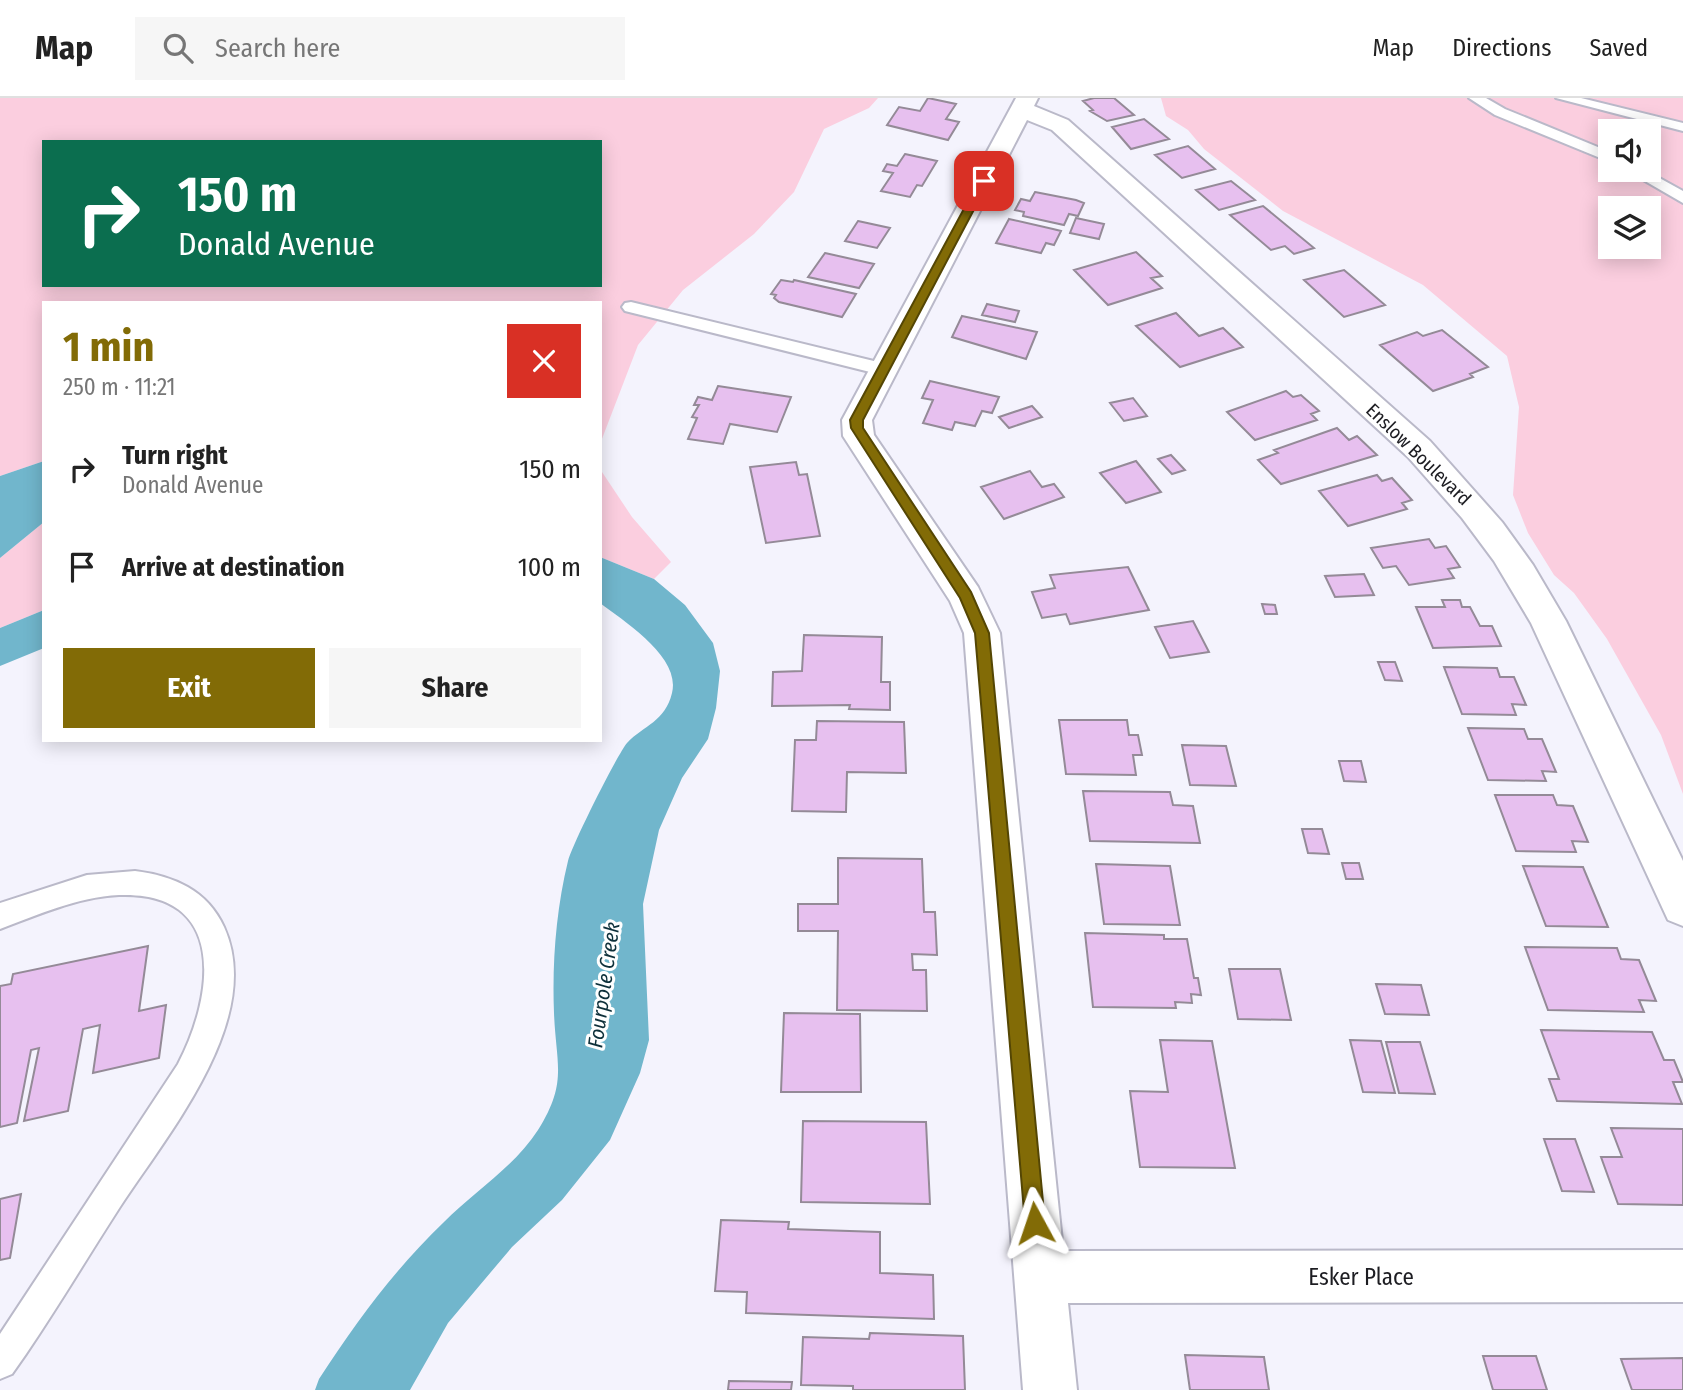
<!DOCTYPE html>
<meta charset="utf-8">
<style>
body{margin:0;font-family:"Fira Sans Condensed",sans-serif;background:#f6f6f6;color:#222;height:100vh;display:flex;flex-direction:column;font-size:26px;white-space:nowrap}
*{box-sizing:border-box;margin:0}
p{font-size:23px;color:#767676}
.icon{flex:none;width:38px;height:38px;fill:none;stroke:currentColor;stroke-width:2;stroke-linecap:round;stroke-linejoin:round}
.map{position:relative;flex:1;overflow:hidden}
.panel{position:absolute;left:42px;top:203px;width:560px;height:441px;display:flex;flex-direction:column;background:#fff;border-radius:0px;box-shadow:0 4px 18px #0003}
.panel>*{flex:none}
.guide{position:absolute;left:42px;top:42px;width:560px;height:147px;border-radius:0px;box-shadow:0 4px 18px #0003;background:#0b6e4f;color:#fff;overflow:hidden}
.tools{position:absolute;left:1598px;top:21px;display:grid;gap:14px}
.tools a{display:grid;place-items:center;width:63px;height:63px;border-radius:0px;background:#fff;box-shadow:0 4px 18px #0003;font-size:35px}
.pin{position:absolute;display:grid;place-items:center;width:60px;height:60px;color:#fff;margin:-30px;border-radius:14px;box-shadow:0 4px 10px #0006}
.me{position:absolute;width:77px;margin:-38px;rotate:355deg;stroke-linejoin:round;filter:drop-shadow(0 0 5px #0008)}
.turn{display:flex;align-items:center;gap:24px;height:147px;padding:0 21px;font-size:32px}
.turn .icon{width:91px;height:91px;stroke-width:2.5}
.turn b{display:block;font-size:49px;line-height:60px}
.round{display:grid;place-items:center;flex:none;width:74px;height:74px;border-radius:0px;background:#f6f6f6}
.overview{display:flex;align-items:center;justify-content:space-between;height:119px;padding:0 21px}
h1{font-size:42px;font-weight:700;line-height:52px;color:#826b06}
.primary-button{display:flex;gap:14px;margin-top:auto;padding:14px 21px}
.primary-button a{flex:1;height:80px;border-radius:0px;background:#826b06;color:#fff;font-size:28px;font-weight:700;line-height:80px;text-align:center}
.primary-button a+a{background:#f6f6f6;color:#222}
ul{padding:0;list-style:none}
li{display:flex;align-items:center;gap:21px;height:98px;padding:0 21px}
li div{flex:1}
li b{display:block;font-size:26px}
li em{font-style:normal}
header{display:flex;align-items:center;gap:42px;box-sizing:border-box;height:98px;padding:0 35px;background:#fff;border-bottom:2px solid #e0e0e0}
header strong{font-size:33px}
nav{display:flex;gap:38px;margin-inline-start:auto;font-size:24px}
.search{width:490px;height:63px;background:#f6f6f6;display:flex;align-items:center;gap:18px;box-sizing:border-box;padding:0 24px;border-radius:0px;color:#767676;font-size:26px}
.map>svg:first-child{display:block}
.green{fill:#fbcedf;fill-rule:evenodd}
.water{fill:#71b6cc}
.building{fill:#e7c0ef;stroke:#948a97;stroke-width:2}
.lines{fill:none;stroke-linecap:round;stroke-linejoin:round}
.lane-casing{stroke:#bab9c9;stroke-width:4}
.street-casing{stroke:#bab9c9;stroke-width:4}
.lane{fill:#fff;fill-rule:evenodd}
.street{fill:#fff;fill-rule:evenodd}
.route{fill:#826b06;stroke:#544604;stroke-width:2}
.labels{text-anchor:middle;stroke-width:6;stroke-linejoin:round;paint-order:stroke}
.street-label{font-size:19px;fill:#1d1d22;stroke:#fff}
.water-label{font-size:21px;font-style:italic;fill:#0e303a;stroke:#fff}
.near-street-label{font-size:23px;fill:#1d1d22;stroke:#fff}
</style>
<header>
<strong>Map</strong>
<div class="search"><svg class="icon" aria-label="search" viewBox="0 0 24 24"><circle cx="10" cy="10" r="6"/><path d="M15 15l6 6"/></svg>Search here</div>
<nav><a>Map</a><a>Directions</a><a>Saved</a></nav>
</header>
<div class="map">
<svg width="1683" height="1292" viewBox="0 0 1683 1292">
<rect width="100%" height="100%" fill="#f4f3fd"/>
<path class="green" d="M0,0H878L869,10L824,31L794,94L754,136L683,192L638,247L600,346V205H44V363L0,378ZM44,44H600V187H44Z
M1161,0H1683V696L1661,637L1607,541L1574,495L1554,477L1528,435L1513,397L1519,309L1507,258L1423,187L1283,113L1204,51L1188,32L1166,18ZM1610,33H1648V72H1610ZM1610,110H1648V149H1610Z
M600,371L632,419L671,464L654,481L600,459Z
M44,424V512L0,530V460Z"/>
<path class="water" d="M44,363V424L0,460V378Z
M600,459L654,481L685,507L713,545L720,573L716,610L708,641L682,680L659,732L643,806L649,942L640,975L610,1042L562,1102L512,1149L448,1225L410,1292H315L319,1281C357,1223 394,1172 444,1124C474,1094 515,1068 538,1032C568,984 556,967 554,915C552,865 556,812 568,763C572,747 617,657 627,645C644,627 665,624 672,595C681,559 625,524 600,505Z
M44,512V550L0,568V530Z"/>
<path class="building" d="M928,0L956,6L946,21L959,24L948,42L887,27L899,9L920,13Z
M1094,0H1114L1134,17L1107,23L1090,13L1093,12L1083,3Z
M1144,21L1169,41L1131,51L1112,29Z
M1188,48L1215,71L1182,80L1155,57Z
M905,56L937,63L922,88L917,87L910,99L881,93L893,75L883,73L887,66L897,68Z
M1231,83L1255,102L1219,112L1196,92Z
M1035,94L1076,102L1084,105L1078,118L1069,116L1064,127L1023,118L1024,114L1015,112L1021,101L1030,103Z
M1263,108L1314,150L1294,156L1285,148L1271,152L1230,117Z
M1076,120L1104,126L1099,141L1070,135Z
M1009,121L1053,131L1061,133L1054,147L1046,145L1041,155L996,145Z
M858,123L890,130L877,150L845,143Z
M1136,154L1162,178L1151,180L1162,190L1108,207L1074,172Z
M825,155L874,166L859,190L808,179Z
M1344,172L1385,207L1344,219L1304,182Z
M781,182L793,184L794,182L856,196L842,219L779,204L774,200L776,197L771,196Z
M987,206L1019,213L1015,224L982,217Z
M1176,215L1199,238L1223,230L1243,249L1180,269L1136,228Z
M962,218L1037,234L1026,261L952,239Z
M1442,232L1488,269L1470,276L1473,279L1433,293L1380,247L1417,234L1423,238Z
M930,283L999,299L992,315L982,313L975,328L955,324L952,332L923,325L933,302L922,300Z
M718,288L791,299L777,334L730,326L723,346L688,341L697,320L692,319L699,307H694L698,299L712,302Z
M1286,293L1293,299L1301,297L1319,313L1311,316L1317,322L1255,342L1227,314Z
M1133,300L1147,318L1124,323L1110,305Z
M1032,308L1042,319L1009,330L999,319Z
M1337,330L1349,342L1357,338L1377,357L1281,386L1258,362L1278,355L1274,352Z
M1171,357L1185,372L1172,376L1158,361Z
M1136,363L1161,394L1126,405L1100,375Z
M796,364L799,377L807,376L820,438L766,445L750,369Z
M1030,373L1042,389L1054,386L1064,399L1004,421L981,389Z
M1377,377L1382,383L1392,380L1412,402L1402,405L1407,411L1348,428L1319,393Z
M1429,441L1435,450L1446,448L1460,469L1448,471L1454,480L1409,487L1396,468L1383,470L1371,450Z
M1128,469L1149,512L1070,526L1066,516L1042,520L1032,494L1055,490L1050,477Z
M1364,476L1374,497L1335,499L1325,478Z
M1442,502H1460L1462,509H1470L1480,528H1492L1501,548L1433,550L1416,509H1445Z
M1262,506L1275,507L1277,516H1265Z
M1193,523L1209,554L1170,560L1155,529Z
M804,537L882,539L881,584H890V612L849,611L850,607L772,608L773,574L802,573Z
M1378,564H1395L1402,583L1385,582Z
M1444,569L1497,570L1500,579H1514L1526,607L1512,606L1516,617L1462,616Z
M1059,622H1127L1129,637H1138L1142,657H1133L1136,677L1066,676Z
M817,623L904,624L906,675L847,674L846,714L792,713L795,642H816Z
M1468,630L1524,631L1528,641H1542L1556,674L1542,673L1546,683L1488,682Z
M1182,647L1226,648L1236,688L1190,687Z
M1339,663H1361L1366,684L1344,683Z
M1083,693L1170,694L1173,707L1193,708L1200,745L1090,743Z
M1495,697H1553L1557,707L1573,708L1588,744L1572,743L1576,754L1516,753Z
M1302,731H1322L1329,756L1308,755Z
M838,760L922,761L924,814H935L937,857L912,856L913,872H926L927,913L837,912L838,833H798V806H838Z
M1342,765H1359L1363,781H1346Z
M1096,766L1170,768L1180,827L1104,826Z
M1523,768L1583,769L1608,829L1546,828Z
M1085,835L1164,837V841H1187L1194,880H1198L1201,897L1191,896L1192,905L1175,904L1176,910L1093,909Z
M148,848L139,913L166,907L159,960L93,975L100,927L83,931L68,1013L24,1023L39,950L31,952L17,1025L0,1029V888L11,886L13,876Z
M1525,849L1617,850L1621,861L1639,862L1656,903L1639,902L1644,914L1548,912Z
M1229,871H1280L1291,922L1238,921Z
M1376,886L1421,887L1429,917L1385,916Z
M784,915L860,916L861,994H781Z
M1541,932L1652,934L1664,962H1674L1683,984H1673L1682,1006L1557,1003L1549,981H1559Z
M1160,942L1212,943L1235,1070L1140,1069L1130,993L1168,994Z
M1350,942L1381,943L1395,995L1363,994Z
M1386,944H1420L1435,996L1399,995Z
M803,1023L926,1024L930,1106L801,1104Z
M1611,1030L1683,1031V1107L1618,1106L1601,1059H1622Z
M1544,1041H1575L1594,1094L1562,1093Z
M21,1096L10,1160L0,1162V1101Z
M721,1122L789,1124L788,1131L880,1134V1175L933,1177L934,1221L746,1215L747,1194L715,1193Z
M870,1235L963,1238L965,1292H853V1288L801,1287L803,1239L869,1241Z
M1185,1257L1264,1259L1269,1292H1190Z
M1483,1258H1536L1547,1292H1493Z
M1683,1260V1292H1632L1621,1261Z
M729,1283L792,1284L791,1292H728Z"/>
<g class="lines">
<defs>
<path id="lane" d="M1469,0H1486L1505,11L1610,54V64L1495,17Z
M1556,0H1581L1683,25V33Z
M1626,72H1645L1683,93V105Z
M631,204L882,265L891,271L882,277L625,213L622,209L625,205Z
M135,773C174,778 207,792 224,829C266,922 165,1039 118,1112C87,1160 58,1209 26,1256L12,1276L0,1281V1236L178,966C214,897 228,793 119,797C77,799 38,817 0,831V805L87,777Z"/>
<path id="street" d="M1016,0H1038L1034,8L1068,22L1430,343L1502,424L1533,467L1566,523L1683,763V828L1668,822L1531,525L1494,463L1462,420L1408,359L1052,32L1027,22L872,322L874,337L978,489L1000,535L1063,1153L1683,1152V1204L1068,1205L1077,1292H1023L964,535L950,503L843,338L842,322Z"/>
</defs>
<use href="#lane" class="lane-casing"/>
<use href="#street" class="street-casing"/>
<use href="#lane" class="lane"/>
<use href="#street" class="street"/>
</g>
<path class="route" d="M984,80L989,83L863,322V330L971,494L989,535L1045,1125L1042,1132L1035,1135L1028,1132L1025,1125L975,535L960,500L851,330L850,322L979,83Z"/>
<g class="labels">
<g class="street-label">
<text transform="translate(1419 356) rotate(44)" y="7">Enslow Boulevard</text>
</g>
<g class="water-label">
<text transform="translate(604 887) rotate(-82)" y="7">Fourpole Creek</text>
</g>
<g class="near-street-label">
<text x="1361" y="1187">Esker Place</text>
</g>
</g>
</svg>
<div class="tools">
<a><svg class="icon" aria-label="sound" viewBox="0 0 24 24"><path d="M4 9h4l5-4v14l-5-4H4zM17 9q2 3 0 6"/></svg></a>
<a><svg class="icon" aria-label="layers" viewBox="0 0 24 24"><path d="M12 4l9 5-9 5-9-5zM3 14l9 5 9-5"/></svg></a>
</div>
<div class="pin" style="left:984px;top:83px;background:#d93025"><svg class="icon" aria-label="arrive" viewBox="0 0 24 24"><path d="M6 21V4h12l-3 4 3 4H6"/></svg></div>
<svg class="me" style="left:1035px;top:1125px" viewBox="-20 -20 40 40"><path d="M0-17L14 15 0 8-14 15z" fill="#826b06" stroke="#fff" stroke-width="4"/></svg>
<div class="guide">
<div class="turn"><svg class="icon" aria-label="right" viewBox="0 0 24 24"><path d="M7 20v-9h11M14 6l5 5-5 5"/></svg><div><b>150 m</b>Donald Avenue</div></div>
</div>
<section class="panel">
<div class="overview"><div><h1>1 min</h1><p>250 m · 11:21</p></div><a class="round" style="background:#d93025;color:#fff"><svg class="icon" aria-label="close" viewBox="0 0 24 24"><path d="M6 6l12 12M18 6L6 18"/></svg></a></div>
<ul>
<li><svg class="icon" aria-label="right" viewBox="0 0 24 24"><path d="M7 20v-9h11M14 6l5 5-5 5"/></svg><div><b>Turn right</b><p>Donald Avenue</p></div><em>150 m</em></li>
<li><svg class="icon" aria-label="arrive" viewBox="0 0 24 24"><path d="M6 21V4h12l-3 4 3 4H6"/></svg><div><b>Arrive at destination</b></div><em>100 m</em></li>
</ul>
<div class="primary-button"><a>Exit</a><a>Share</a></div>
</section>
</div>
